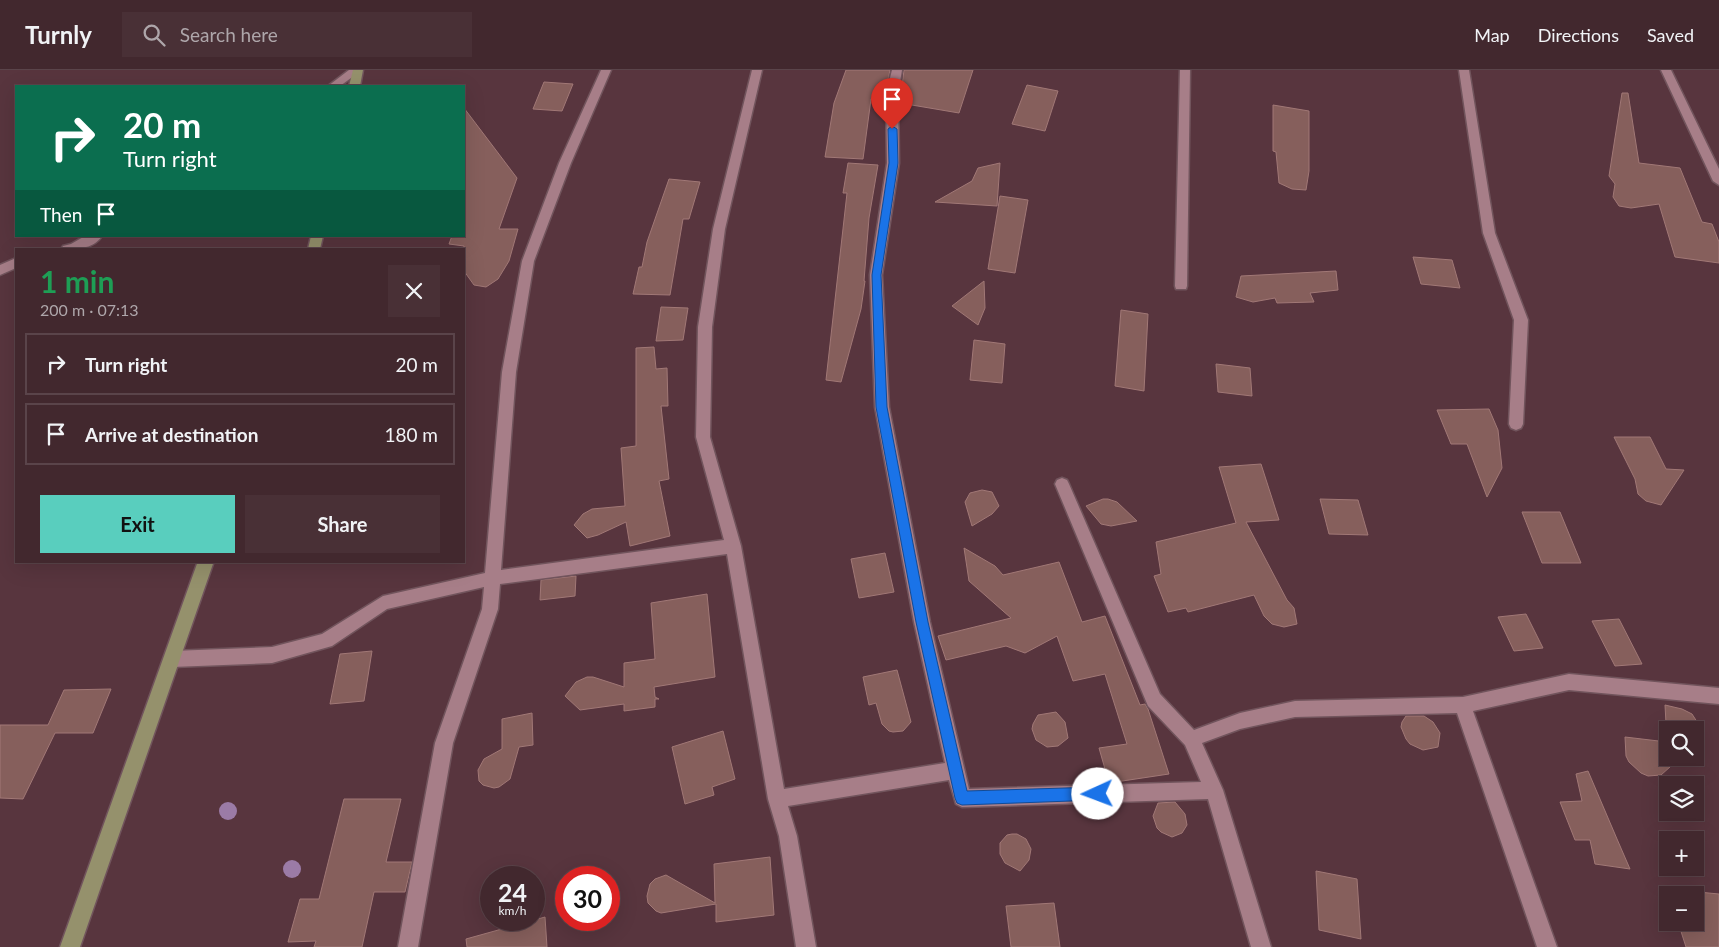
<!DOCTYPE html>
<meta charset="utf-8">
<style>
body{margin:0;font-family:Lato,sans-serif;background:#493036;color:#f1f3f6;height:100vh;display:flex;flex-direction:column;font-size:19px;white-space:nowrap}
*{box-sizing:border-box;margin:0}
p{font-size:16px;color:#aea6aa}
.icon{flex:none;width:28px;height:28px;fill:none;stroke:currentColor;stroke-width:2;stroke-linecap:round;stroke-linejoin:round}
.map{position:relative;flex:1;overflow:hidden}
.sheet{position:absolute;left:15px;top:178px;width:450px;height:315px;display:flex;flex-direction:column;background:#42282e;border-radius:0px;box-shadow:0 5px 20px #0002,0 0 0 1px #5a444a}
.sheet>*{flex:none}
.top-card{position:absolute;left:15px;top:15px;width:450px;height:152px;border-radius:0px;box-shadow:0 5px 20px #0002,0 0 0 1px #5a444a;background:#0b6e4f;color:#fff;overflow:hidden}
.fabs{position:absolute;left:1659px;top:651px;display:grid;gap:10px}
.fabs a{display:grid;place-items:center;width:45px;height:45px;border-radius:0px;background:#42282e;box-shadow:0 5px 20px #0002,0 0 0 1px #5a444a;font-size:25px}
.speed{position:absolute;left:480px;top:796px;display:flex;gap:10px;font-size:25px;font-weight:700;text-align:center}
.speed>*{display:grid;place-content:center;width:65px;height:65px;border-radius:50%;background:#42282e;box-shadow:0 5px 20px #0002,0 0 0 1px #5a444a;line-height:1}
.speed small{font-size:12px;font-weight:400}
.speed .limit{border:8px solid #d22;background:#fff;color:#111}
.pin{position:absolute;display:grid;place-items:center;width:42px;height:42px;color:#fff;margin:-51px -21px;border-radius:50% 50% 50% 0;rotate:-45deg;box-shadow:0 0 5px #0007}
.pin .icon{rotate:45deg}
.me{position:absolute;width:55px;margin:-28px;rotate:268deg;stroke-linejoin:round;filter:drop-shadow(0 0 4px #0008)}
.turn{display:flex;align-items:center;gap:18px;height:105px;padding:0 25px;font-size:22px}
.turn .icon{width:65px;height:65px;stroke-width:2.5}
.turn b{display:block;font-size:35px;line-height:42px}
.then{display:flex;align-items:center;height:48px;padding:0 25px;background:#0003;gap:10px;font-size:19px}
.round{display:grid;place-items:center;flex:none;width:52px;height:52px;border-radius:0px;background:#493036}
.headline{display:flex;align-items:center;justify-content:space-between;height:85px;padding:0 25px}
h1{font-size:30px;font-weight:700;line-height:38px;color:#1e9e55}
.cta{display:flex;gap:10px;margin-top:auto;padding:10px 25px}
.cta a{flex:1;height:58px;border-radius:0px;background:#59cebe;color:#111;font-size:20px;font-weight:700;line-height:58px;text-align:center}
.cta a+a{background:#493036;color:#f1f3f6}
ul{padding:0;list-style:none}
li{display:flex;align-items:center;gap:15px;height:62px;margin:0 10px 8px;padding:0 15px;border:2px solid #5a444a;border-radius:0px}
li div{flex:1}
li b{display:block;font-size:19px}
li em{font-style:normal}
header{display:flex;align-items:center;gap:30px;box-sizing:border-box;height:70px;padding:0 25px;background:#42282e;border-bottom:1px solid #5a444a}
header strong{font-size:24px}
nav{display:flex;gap:28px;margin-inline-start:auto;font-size:18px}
.search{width:350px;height:45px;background:#493036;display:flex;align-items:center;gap:12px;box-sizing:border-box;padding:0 18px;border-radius:0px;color:#aea6aa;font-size:19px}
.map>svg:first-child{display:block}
.building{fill:#865f5c;stroke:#a17876}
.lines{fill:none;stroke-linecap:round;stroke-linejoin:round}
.minor-casing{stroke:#71545c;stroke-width:3}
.major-casing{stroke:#71545c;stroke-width:3}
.minor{fill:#a77e88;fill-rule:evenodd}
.major{fill:#95916c;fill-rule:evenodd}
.tree{fill:#9b7ba6}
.route{fill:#1a73e8;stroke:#114b97}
</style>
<header>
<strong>Turnly</strong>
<div class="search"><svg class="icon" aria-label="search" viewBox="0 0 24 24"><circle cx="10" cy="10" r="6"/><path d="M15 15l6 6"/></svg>Search here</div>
<nav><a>Map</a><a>Directions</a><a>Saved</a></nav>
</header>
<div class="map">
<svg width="1719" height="877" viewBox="0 0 1719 877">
<rect width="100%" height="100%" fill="#58353e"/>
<path class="building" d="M846,0H890L884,31L871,29L863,89L825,87L834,33Z
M904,0H973L959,43L900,33Z
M544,12L573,14L562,41L533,39Z
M1027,15L1058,21L1045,61L1012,54Z
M1622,23H1628L1639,93L1680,98L1702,152L1712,154L1719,172V193L1675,187L1659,134L1631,138L1619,136L1613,127L1615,114L1609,106Z
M1273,35L1309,41V101L1306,120L1292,119L1279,113L1276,82L1273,81Z
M464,38L517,108L499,159H518L509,191L498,209L486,217L474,215L464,201V176L449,174L452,166H464Z
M848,93L878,95L869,148L864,211H865L861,239L841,312L826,310L847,123H843Z
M1000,93L997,136L935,132L972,111L978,98Z
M669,109L700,112L689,149H683L670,225L633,224L639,197H642L647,172Z
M1000,126L1028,130L1015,203L988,199Z
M1413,187L1452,190L1460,218L1421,214Z
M1336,201L1338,220L1310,223L1314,232L1277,233L1275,228L1253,232L1236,227L1241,206Z
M984,211L985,238L978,255L952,236Z
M661,237L688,238L683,270L656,271Z
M1121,240L1148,244L1144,321L1115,316Z
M974,270L1005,274L1002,313L970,310Z
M654,277L656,299L667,298L668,336H661L669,409L659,411L670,466L630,476L626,452L598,465L587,468L574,455L583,444L592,439L625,436L621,378L636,376V278Z
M1216,294L1250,298L1252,326L1218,322Z
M1489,339L1498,360L1502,398L1487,427L1467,374H1451L1437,340Z
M1614,367H1650L1666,399L1684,400L1661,435L1646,431L1638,424L1635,409Z
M1261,394L1279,450L1246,452L1287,530L1294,538L1297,554L1284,557L1272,554L1264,546L1254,525L1188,542L1186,538L1168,542L1154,506L1161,504L1156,472L1236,453L1219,397Z
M982,420L992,422L999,436L992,444L972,456L965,432L970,423Z
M1103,429H1108L1117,432L1137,451L1111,456L1101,454L1086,436Z
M1320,429L1358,430L1368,465L1329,464Z
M1522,442H1560L1581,493H1542Z
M964,478L995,496L1003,505L1059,492L1082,552L1105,546L1140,635L1145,634L1148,639L1169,704L1109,713L1099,678L1127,674L1105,604L1073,611L1057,566L1025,583L1006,576L946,590L938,566L1011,548L969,511Z
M885,483L894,522L859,528L851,489Z
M576,506L575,526L540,530L541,510Z
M707,524L715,607L654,617L655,627L659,629H655V637L624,641V634L580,640L565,626L576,612L587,607H593L624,617V593L655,589L651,533Z
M1526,544L1543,578L1514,581L1498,547Z
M1619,549L1642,594L1615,596L1592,551Z
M372,581L364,631L330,634L340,584Z
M897,600L911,652L903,661L893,662L889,661L882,654L876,633L869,635L863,607Z
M111,619L93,663H55L23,729L0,728V655H48L64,620Z
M1665,635L1682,639L1692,644L1701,658L1699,668L1695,673V660H1668V688H1680L1661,705L1648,706L1641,703L1629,692L1626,686L1625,667L1667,672Z
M1056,642L1065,652L1068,668L1058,676L1047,677L1036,670L1032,659L1033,654L1038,645Z
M532,643L533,675L519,677L510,709L499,717L494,718L483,715L479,711L478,700L484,689L502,679V649Z
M1406,646H1424L1433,652L1440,663L1438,677L1423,680L1410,674L1406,669L1401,657L1402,652Z
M723,661L735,709L712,717L714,725L685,734L672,677Z
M1588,701L1617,769L1630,799L1595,794L1590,770H1575L1560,732L1582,731L1576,704Z
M344,729H401L386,792H412L405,822H374L362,877H314L316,871L288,872L300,829H319Z
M1175,732L1185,744L1187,755L1182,763L1172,767L1161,762L1157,758L1153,746L1158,733Z
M1012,764H1017L1026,769L1031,779L1029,790L1020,801L1005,793L1000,784V773L1007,765Z
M770,787L774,845L716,852V834L661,843L656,841L648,833L647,826L650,814L655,809L666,805L715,833L714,794Z
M1316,801L1357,809L1361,869L1319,860Z
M1667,819L1719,824V877H1686L1678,852H1695V825H1669Z
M1054,833L1060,877H1011L1006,836Z
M545,847L547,877H467L466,869Z"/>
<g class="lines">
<defs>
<path id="minor" d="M349,0H362L340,16H328Z
M601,0H611L571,93L534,191L516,302L501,500L724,470L696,367L698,257L713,159L752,0H762L725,159L712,257L710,367L741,476L784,719L945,693L914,552L875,337L870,205L887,93L886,24L892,0H902L898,24L899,93L882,205L889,337L930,552L969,719L1201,712L1185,675L1148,636L1055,414L1057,410L1062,408L1067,410L1069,414L1160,624L1194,660L1240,643L1295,631L1463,627L1569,604L1719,618V634L1569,620L1473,641L1557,877H1537L1457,643L1295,647L1240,659L1202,673L1223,720L1271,877H1251L1208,729L962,737L956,734L949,710L788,736L797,766L816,877H796L779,766L768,729L727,484L500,514L498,539L453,673L418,877H398L435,673L482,539L484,517L387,539L332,576L272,593L172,597L166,594L164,589L166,584L172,581L272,577L322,564L383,526L485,503L502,302L522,191L559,93Z
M1180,0H1190L1187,216L1186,219H1176L1175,216Z
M1459,0H1469L1495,163L1528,250L1523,354L1521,358L1516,360L1511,358L1509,354L1514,250L1483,163Z
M1661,0H1671L1719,99V115L1713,111Z
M85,166H102C93,180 75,179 61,179L63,176L71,174Z
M16,188V198L0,205V195Z"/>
<path id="major" d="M353,0H363L360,16H349Z
M311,166H323L320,179H308Z
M198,491H214L80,877H60Z"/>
</defs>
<use href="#minor" class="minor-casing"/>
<use href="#major" class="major-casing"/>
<use href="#minor" class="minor"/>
<use href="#major" class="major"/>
</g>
<g class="tree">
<circle cx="228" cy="741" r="9"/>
<circle cx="292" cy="799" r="9"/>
</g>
<path class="route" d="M892,56L897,59L898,93L881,205L887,337L928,552L967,721L1098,717L1102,719L1104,724L1102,728L1098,730L962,735L957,733L955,728L916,552L876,337L872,205L889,93L888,59Z"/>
</svg>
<div class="fabs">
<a><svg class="icon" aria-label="search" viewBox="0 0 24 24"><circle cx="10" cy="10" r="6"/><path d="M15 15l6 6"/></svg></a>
<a><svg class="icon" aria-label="layers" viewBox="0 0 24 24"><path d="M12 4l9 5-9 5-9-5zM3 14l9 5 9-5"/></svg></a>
<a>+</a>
<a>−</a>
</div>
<div class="speed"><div>24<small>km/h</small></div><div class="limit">30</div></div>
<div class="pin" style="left:892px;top:59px;background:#d93025"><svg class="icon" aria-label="arrive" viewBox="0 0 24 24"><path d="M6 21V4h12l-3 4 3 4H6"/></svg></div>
<svg class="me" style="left:1098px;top:724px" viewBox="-20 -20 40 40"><circle r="19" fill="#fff"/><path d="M0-13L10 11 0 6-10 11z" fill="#1a73e8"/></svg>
<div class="top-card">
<div class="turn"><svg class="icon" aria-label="right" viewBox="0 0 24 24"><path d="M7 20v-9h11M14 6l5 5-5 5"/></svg><div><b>20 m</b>Turn right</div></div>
<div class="then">Then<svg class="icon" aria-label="arrive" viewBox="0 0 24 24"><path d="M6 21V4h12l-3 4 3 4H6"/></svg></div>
</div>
<section class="sheet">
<div class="headline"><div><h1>1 min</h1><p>200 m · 07:13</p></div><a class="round"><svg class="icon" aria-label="close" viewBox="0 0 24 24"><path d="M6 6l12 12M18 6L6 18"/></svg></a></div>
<ul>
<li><svg class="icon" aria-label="right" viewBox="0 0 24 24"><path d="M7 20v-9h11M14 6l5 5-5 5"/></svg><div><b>Turn right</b></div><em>20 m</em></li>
<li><svg class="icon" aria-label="arrive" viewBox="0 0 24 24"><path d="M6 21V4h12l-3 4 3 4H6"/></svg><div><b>Arrive at destination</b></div><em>180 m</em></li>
</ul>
<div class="cta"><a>Exit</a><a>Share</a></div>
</section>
</div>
